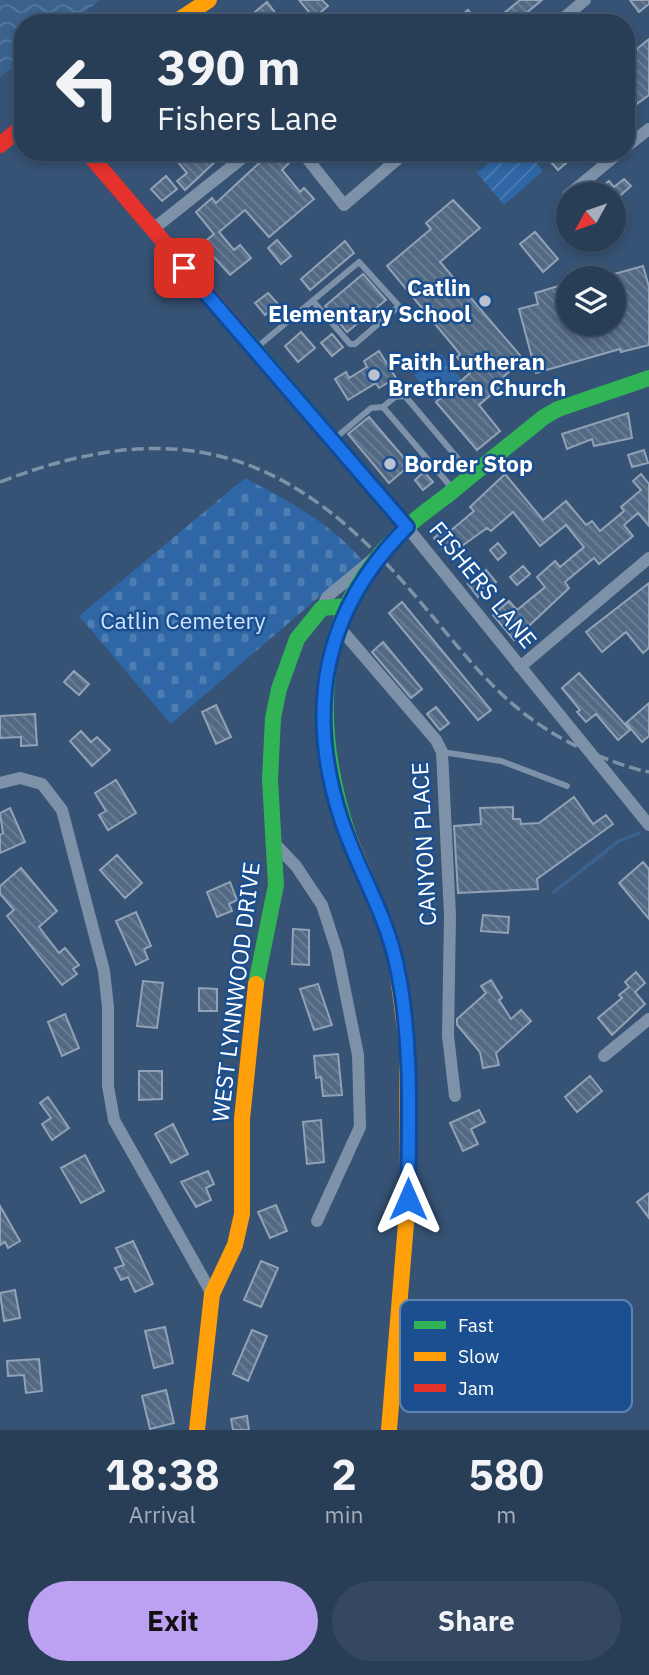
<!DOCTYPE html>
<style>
body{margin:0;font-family:"IBM Plex Sans",sans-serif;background:#344961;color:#f1f3f6;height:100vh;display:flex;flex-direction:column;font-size:26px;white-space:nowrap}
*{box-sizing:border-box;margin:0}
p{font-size:23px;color:#a5aeba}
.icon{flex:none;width:38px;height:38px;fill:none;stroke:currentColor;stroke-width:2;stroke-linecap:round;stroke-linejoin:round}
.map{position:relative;height:1430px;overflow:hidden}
.sheet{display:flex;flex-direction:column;background:#283e57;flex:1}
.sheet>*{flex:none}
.banner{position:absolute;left:14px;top:14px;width:621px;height:147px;border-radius:28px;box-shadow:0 4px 10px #0003,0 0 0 2px #44576d;background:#283e57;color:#f1f3f6;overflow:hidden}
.needle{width:46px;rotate:230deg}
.tools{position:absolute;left:556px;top:182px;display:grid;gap:14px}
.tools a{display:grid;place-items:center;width:70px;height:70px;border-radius:50%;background:#283e57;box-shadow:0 4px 10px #0003,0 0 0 2px #44576d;font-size:35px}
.pin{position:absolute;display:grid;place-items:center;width:60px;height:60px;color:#fff;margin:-30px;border-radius:14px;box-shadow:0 4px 10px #0006}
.me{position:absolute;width:77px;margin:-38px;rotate:0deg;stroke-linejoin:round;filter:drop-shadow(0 0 5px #0008)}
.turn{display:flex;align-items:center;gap:24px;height:147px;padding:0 28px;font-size:32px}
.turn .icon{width:91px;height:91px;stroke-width:2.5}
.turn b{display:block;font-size:49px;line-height:60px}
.eta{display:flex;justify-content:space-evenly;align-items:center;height:119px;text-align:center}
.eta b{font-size:42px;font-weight:700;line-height:49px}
.cta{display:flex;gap:14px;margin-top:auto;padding:14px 28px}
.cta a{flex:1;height:80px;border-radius:42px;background:#bca0f2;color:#111;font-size:28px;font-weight:700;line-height:80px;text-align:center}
.cta a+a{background:#344961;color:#f1f3f6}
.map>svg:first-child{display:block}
.cemetery{fill:url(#cemetery-stones)}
.park{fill:url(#park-crowns)}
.garden{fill:url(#garden-furrows)}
.water{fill:url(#water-waves)}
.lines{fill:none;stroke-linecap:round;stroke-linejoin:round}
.stream{stroke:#3b618d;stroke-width:3.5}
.building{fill:url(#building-back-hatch);stroke:#92a2b6;stroke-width:2}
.lane{stroke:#7d92a8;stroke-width:6}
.street{stroke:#7d92a8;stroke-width:12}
.fast{stroke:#30b455;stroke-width:16}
.slow{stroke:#ff9f0a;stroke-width:16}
.jam{stroke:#e5322d;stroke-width:16}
.rail{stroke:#7e92a7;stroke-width:3.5;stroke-dasharray:12 5;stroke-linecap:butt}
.route-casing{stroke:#114b97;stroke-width:18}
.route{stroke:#1a73e8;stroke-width:12}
.poi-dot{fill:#b9c2ce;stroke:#1b4f8f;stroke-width:2.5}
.labels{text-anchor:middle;stroke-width:5;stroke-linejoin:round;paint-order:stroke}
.poi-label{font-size:23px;font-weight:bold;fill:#fff;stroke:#1b4f8f;text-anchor:start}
.street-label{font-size:23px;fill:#fff;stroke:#1b4f8f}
.park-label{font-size:23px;fill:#cfe3fa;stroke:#1b4f8f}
.key{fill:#1b4f8f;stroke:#5f84b1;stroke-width:2}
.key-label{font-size:19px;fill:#fff}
</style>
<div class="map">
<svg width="649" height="1430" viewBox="0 0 649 1430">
<defs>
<pattern id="cemetery-stones" width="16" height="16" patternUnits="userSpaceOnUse" patternTransform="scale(1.75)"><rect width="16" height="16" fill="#2f66a5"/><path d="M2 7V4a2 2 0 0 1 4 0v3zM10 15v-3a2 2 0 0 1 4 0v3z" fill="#4e7db2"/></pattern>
<pattern id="park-crowns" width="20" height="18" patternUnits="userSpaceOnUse" patternTransform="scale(1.75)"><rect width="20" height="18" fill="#2f66a5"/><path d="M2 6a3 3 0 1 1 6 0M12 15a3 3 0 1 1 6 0" fill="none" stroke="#4e7db2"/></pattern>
<pattern id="garden-furrows" width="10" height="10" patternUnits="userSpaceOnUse" patternTransform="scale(1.75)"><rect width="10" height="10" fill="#2f66a5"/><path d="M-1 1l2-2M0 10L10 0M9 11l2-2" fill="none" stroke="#4e7db2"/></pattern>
<pattern id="water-waves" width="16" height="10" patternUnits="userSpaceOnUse" patternTransform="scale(1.75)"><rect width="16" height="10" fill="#3b618d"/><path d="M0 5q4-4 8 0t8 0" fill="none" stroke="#58799e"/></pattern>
<pattern id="building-back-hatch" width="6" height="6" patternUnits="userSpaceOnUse" patternTransform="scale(1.75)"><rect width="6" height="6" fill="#526984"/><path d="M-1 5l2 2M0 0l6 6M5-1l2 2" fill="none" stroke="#6c8096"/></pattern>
</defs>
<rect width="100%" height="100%" fill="#365274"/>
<path class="cemetery" d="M245,478C288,501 330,522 362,560L171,724L79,616Z"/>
<path class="park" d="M440,353L462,380L436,402L414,375Z"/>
<path class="garden" d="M502,152H527L543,171L504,205L477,173Z"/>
<path class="water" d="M0,0H100L71,23H23V60L0,77Z"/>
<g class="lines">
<path class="stream" d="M554,892L619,841L639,833"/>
</g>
<path class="building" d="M299,0H322L328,6L314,18Z
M520,0H542L524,15L527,19L523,23H510L503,14Z
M630,0H649V4L639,12Z
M267,2L283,23H264L255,12Z
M468,10L479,23H452Z
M649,39V95L626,112V58Z
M175,152H210L217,160L185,190L177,181L187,173L177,161L180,159Z
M271,152H280L289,163L282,170L300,192L304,188L314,199L269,237L245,210L219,232L234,250L240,245L251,258L230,275L202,244L214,234L196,212L212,198L216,203Z
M560,152H579L558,170L550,161Z
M166,176L177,189L162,201L151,189Z
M624,179L631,186L614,201V194H593L609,181L614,187Z
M453,200L480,228L440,262L524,360L504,376L508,380L479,405L500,431L477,450L436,402L470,373L457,357L460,354L387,266L431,229L426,223Z
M535,232L558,259L543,272L520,244Z
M277,240L291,256L281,264L268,248Z
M345,241L354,253L310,290L301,279Z
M643,266L649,287V345L621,352L620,349L536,373L519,309L538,304L535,293L562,285L569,324H614V274Z
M363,274L386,300L347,332L325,306Z
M268,293L278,304L265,315L255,303Z
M301,332L315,348L298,362L285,346Z
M332,334L343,347L332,356L321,343Z
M379,351L396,378L379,388L376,383L348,400L335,379L346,372L349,378L367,367L364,361Z
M628,413L632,438L594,446L592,439L567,449L562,434Z
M369,417L410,465L389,483L348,434Z
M644,450L648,463L632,467L628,455Z
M424,472L433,482L423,490L415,480Z
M505,474L543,520L566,501L586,525L592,521L600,531L624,511L621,507L641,490L633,481L641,474L649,484V526L638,513L624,525L633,536L599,564L594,558L565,582L569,588L514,640L493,615L509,601L517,610L545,587L537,577L555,561L560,567L584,547L566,525L540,546L513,512L491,531L487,528L448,556L434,538L446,528L449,532L474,511L470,507Z
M498,543L506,553L498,560L490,550Z
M523,566L530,574L517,585L510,577Z
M486,570L496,582L478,597L468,584Z
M649,583V648L643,653L626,632L602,652L586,632Z
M402,602L491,710L478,720L389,613Z
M383,642L422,689L411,698L372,652Z
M74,671L89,684L79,695L64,682Z
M579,673L630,730L618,740L596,714L586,722L577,712L580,710L562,688Z
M649,703V736L642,742L626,723Z
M216,705L231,737L216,744L202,712Z
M436,707L449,723L440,730L427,714Z
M35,714L37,745L21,746V737L0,738V716Z
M81,731L91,742L97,737L110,750L92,766L70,741Z
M116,780L136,813L108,830L99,815L106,811L95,793Z
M574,797L593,824L606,815L613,824L537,879L538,889L458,893L454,826L481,824L480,808L513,807V819H520L521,824L539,823Z
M10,808L25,842L0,853V835L3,833L0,813Z
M117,855L142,883L125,898L100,870Z
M643,862L649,869V919L619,883Z
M21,868L57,911L39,927L59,953L65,948L79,965L73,969L77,974L62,985L7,916L14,910L0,894V886Z
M230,882L237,900L229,904L232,911L217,917L207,892Z
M136,912L151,946L144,949L148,959L136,965L116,921Z
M483,915L509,917L508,933L481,931Z
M293,929L309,930V965L292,964Z
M636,972L645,983L635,992L645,1004L612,1035L598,1018L622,998L619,995L629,987L625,982Z
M491,980L502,998L499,1000L511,1019L521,1010L531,1021L496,1053L499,1065L483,1068L480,1052L457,1025V1019L486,993L481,986Z
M143,981L163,983L157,1028L137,1026Z
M318,984L332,1025L314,1030L300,989Z
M199,988L217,989V1011H199Z
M65,1014L79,1048L62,1056L48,1022Z
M338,1054L342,1095L323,1096L321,1077L316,1078L314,1056Z
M139,1071H162V1099L139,1100Z
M590,1076L602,1091L577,1112L565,1097Z
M48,1097L69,1128L52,1140L42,1124L51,1118L40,1103Z
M479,1110L485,1122L471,1129L478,1144L463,1151L450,1123Z
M321,1120L324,1162L307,1164L303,1122Z
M173,1124L188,1154L171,1163L155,1134Z
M85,1155L104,1191L81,1203L61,1168Z
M208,1171L214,1184L206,1188L211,1200L196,1207L181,1182Z
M649,1193V1218L637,1202Z
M276,1205L287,1231L270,1238L258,1212Z
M0,1206L20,1241L8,1248L5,1242L0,1245Z
M133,1241L153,1284L135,1292L128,1277L121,1280L115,1268L124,1265L116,1248Z
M261,1261L278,1268L261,1307L244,1300Z
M15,1290L20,1318L4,1321L0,1293Z
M165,1327L173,1363L154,1368L145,1331Z
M252,1330L267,1336L248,1381L233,1374Z
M39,1359L42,1391L26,1393L24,1375L8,1376L7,1361Z
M166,1390L174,1423L150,1429L142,1396Z
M247,1416L249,1430H233L231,1419Z"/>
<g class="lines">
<path class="lane" d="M196,9L204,23
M256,348L359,262L399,306L355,344H350L313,301
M383,407L452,488
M333,440L371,408L383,407L395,397L405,396L470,473
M442,752L501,761L567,786"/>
<path class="street" d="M558,23L585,0
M626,147L649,129
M302,152L344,205L406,152
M568,195L620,152
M152,230L250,152
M407,527L649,825
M322,608L327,597L374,558
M339,627L436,740L442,752L450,915L448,1036L455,1096
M520,667L649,558
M0,783L20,778L42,784L62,810L104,971L108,1007V1086L114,1120L212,1294
M275,844L296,866L322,905L337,951L358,1055L360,1127L317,1221
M604,1056L649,1019"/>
<path class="fast" d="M239,330L407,527
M350,840C317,743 310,637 381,553C400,530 425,512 449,494C480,468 512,443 544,417L558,409L649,378
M256,984L276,885L270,779L273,718L279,689L297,639L322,608L346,606"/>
<path class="slow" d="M174,23L209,0
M350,840L385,924L396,961L407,1045L408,1199L389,1430
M197,1430L212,1294L235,1245L242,1214V1119L256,984"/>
<path class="jam" d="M0,145L23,126
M87,152L239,330"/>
<path class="rail" d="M0,482C181,412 294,452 417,598C475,666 511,721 599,756C615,762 632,769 649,772"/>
</g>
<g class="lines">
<defs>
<path id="route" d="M184,268L407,527C324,609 305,708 341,819C357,868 385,912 396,962C413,1039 409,1121 408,1199"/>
</defs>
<use href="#route" class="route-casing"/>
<use href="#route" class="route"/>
</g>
<g class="poi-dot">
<circle cx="485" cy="301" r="7"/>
<circle cx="374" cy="375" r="7"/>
<circle cx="390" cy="464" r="7"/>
</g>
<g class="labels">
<g class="poi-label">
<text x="471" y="296" text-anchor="end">Catlin<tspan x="471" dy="26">Elementary School</tspan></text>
<text x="388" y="370">Faith Lutheran<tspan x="388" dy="26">Brethren Church</tspan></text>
<text x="404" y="472">Border Stop</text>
</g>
<g class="street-label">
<text transform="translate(483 585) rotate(51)" y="8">FISHERS LANE</text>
<text transform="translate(424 844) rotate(-93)" y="8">CANYON PLACE</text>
<text transform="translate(236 992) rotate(-83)" y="8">WEST LYNNWOOD DRIVE</text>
</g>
<g class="park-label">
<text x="183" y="629">Catlin Cemetery</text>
</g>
</g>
<rect x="400" y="1300" width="232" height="112" rx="10" class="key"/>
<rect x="414" y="1321" width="32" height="8" fill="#30b455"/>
<rect x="414" y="1352" width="32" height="9" fill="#ff9f0a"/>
<rect x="414" y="1384" width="32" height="8" fill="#e5322d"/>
<g class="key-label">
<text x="458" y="1332">Fast</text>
<text x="458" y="1363">Slow</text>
<text x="458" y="1395">Jam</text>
</g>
</svg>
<div class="tools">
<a><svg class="needle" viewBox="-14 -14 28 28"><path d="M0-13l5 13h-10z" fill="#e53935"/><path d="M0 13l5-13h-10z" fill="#a5aeba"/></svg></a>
<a><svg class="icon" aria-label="layers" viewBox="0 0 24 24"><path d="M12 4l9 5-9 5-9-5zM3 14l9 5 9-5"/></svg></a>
</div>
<div class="pin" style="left:184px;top:268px;background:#d93025"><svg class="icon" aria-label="arrive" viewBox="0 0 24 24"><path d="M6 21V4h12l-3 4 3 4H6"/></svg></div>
<svg class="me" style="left:408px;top:1199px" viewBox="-20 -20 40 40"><path d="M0-17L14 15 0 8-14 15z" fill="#1a73e8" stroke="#fff" stroke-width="4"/></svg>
<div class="banner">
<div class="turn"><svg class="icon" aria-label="left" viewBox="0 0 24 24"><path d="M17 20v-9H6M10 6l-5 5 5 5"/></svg><div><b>390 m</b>Fishers Lane</div></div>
</div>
</div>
<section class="sheet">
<div class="eta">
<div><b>18:38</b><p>Arrival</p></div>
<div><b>2</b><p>min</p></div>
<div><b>580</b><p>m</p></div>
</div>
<div class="cta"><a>Exit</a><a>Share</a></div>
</section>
